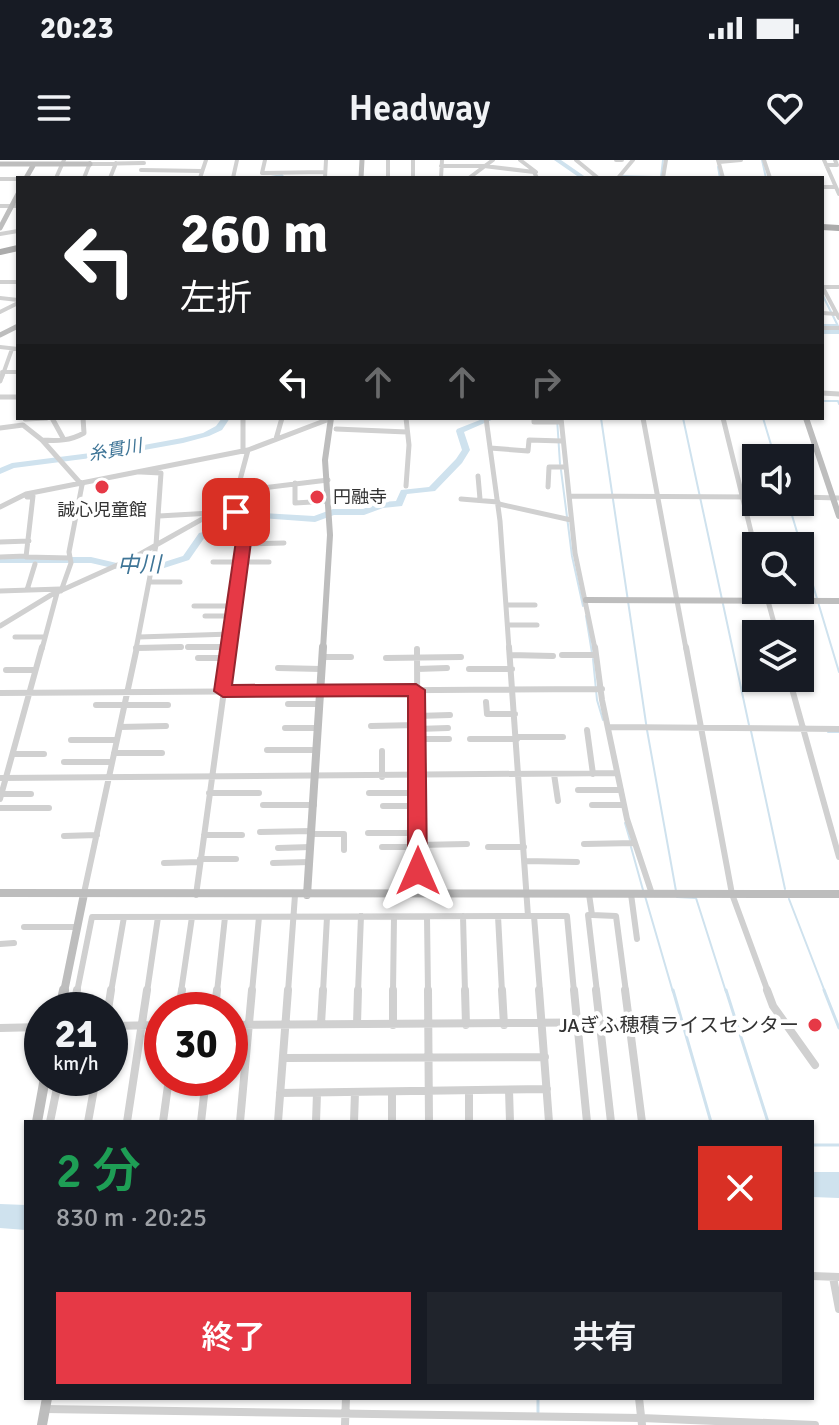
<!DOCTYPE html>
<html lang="ja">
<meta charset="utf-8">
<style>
body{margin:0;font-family:Signika,"Noto Sans JP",sans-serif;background:#20242c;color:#f1f3f6;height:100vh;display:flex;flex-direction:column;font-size:30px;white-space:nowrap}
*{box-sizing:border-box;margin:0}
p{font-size:26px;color:#9ea1a6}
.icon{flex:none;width:44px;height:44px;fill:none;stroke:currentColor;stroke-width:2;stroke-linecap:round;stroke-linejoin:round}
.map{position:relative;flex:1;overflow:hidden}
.side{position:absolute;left:24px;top:960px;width:790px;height:280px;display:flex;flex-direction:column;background:#171b24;border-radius:0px;box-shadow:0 2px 6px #0004}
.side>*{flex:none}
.guide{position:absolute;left:16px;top:16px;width:808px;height:244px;border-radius:0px;box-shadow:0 2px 6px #0004;background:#202124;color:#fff;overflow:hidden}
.controls{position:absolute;left:742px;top:284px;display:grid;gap:16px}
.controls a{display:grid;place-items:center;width:72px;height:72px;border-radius:0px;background:#171b24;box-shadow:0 2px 6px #0004;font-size:40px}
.speed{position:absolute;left:24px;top:832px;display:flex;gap:16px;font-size:40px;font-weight:700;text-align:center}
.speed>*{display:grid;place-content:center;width:104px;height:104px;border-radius:50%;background:#171b24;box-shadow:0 2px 6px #0004;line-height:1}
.speed small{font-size:20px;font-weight:400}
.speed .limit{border:12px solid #d22;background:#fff;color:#111}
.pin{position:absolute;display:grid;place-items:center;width:68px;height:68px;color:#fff;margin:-34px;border-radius:16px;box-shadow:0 4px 12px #0006}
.me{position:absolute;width:88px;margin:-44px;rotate:0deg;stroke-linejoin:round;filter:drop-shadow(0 0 6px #0008)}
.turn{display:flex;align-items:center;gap:28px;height:168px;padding:0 32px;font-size:36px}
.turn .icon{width:104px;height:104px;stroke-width:2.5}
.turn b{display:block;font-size:56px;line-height:68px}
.lanes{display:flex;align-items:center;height:76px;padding:0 32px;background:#0003;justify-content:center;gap:40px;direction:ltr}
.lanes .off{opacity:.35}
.round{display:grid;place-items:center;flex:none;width:84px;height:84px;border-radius:0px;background:#20242c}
.head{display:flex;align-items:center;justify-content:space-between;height:136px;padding:0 32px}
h1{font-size:48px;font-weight:600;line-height:60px;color:#1e9e55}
.button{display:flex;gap:16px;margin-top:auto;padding:16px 32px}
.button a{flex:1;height:92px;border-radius:0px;background:#e63946;color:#fff;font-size:32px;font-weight:600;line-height:92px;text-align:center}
.button a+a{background:#20242c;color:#f1f3f6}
.status{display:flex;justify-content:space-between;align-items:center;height:56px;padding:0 40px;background:#171b24;direction:ltr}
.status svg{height:22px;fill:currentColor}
header{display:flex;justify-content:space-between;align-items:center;height:104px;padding:0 32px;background:#171b24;font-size:36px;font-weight:600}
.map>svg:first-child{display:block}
.water{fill:#cfe2ee}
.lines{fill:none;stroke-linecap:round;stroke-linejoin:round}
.stream-far1{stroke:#cfe2ee;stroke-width:2}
.stream{stroke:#cfe2ee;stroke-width:3}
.river{fill:#cfe2ee;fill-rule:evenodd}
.street-far3{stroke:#d0d0d0;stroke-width:4}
.street-far2{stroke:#d0d0d0;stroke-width:5}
.street-far1{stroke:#d0d0d0;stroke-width:6}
.street{stroke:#d0d0d0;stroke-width:8}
.secondary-far3{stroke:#bdbdbd;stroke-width:5}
.secondary-far2{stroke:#bdbdbd;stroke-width:6}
.secondary-far1{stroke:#bdbdbd;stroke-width:8}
.secondary{stroke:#bdbdbd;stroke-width:10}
.primary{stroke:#ababab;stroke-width:6}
.route{fill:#e63946;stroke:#96252e;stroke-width:2}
.poi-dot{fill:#e63946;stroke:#fff;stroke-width:3}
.labels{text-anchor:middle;stroke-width:8;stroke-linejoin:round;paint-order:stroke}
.far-water-label{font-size:18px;font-style:italic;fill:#3f7597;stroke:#fff}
.far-poi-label{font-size:18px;fill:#333;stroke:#fff;text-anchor:start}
.poi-label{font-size:20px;fill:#333;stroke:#fff;text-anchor:end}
.water-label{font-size:22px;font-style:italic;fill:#3f7597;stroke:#fff}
</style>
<div class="status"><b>20:23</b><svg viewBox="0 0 49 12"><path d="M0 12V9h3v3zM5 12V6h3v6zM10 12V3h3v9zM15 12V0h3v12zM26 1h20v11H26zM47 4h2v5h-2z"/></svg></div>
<header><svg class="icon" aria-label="menu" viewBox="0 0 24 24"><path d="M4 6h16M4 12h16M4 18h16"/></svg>Headway<svg class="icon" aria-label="heart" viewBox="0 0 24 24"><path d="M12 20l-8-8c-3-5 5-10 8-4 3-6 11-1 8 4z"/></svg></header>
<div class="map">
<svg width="839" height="1265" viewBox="0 0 839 1265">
<rect width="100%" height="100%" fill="#fff"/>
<path class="water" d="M812,1012H839V1038L812,1037Z
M0,1044L26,1045V1070L0,1068Z"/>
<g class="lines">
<path class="stream-far1" d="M762,0L766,18
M718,7L720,18
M622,16L686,18
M661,17L663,0
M265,18L282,15L284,18
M822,134L838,166
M822,165H836
M822,241H838L839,244
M557,258L560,304
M601,258L647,570L676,731
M683,258L749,565
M763,258L775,298
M561,310L572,396L583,446
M788,342L839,512
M586,456L592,493
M593,499L597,540L603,560
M751,571L785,729
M828,572H839
M625,663L630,680
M631,687L643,730
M645,736L673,832
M677,737L696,738L726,832
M789,739L825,832"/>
<path class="stream" d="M673,830L711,962
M726,830L768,962
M824,830L839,868
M812,985H839
M538,1238V1252"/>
<path class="river" d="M554,0H561L587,18H580Z
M822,170H839V174H822Z
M222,258H230L222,270L209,276L183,283L122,294L14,308L0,314V308L12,303L122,289L182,278L203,273L216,266Z
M485,258H496L464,272L470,290L462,303L435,331L407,334L402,346L383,348L364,355H334L315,362L248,357L231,371L205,377L189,400L161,409L148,404L121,410L91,403H0V397H91L121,404L149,398L161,403L183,396L199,373L225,367L243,352L314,356L333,349H363L382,342L396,341L401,330L429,327L456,299L462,290L456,271L457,269Z"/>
<path class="street-far3" d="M265,0L262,13L325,12
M388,0V18
M413,0V18
M520,0L536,12
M576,0L598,18
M616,0H622
M718,0L723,18
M764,0L770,18
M824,0L839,34
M719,2L741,0
M90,4L144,3
M826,5H837L835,0
M441,6H484L534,12L537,18
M141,10L202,11
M56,18L64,0
M84,18L90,3
M110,18L116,3
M200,18L206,0
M233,18L237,0
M325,18L326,0
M441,18L442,0
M469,18L493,0
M618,18L633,0
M663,18L666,0
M0,19H18
M822,27H836
M0,46H18
M0,74L18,71
M0,122H18
M822,126L839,158
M822,127H839
M0,138L18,140
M0,152L18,143
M822,153L837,154
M822,168H839
M0,187L18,189
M2,212H18
M2,217L12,189"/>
<path class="street-far2" d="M0,221L2,215
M822,233L839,234
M0,237H18
M52,258L63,278
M243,258V290
M406,258L409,285L406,326
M486,258L500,361L509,489
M534,258V262H561
M561,258L575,393L595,489
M643,258L686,489
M723,258L756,392
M25,259L47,258
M0,268L23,265L42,280L82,325
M336,269L407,272
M276,279L282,258
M42,280C57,281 70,281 84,273L83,258
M490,288L528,291L529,280L562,281
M478,316L480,339
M295,323V343L329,341
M548,327L549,307H565
M237,331L328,320
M569,336L756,337
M27,337L33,336L26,397L70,398
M800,337L839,338
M461,339L498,342
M229,344L246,367L229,489
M499,344L571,360
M0,347L26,334L248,290L332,258
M159,356L263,350
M0,382L29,381
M244,384L284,383
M0,397L26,396
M213,402H269
M150,422H180
M27,430L35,404
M765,430L777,474
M0,431L60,429
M61,431L71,403L69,392L82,325
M506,445H535
M194,446H235
M205,456H234
M508,465H537
M0,466L51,435L133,398L229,344L237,331L248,290
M15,477H44
M139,477L231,474
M188,487H229
M136,488L181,487
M42,489L57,433
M136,489L156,385L161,313L141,312"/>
<path class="street-far1" d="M188,487H229
M509,487L528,756
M595,487L602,540L627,659L652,734
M686,487L732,734L768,832
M136,488L181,487
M417,489L418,734
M510,495L553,496
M562,495H596
M322,497H351
M198,498H227
M386,498L461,497
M278,508L321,509
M417,509L447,508
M469,509H512
M6,510H35
M789,518L839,697
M0,533L602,529
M486,542L487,554H515
M288,544H319
M96,545H168
M417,556L450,555
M371,566L417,565
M120,567L166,566
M610,567L839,569
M285,568H318
M417,569L448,568
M587,570L593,614
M516,577H563
M417,579H449
M470,579H517
M71,580H117
M267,590H317
M382,591V617
M114,593H162
M13,594H44
M64,602H112
M554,614L558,641
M0,618L617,613
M578,630H621
M209,633H259
M369,633H417
M0,634H31
M0,639L42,487
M263,645H314
M592,645H624
M383,646H418
M0,648H49
M260,672L312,671
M368,673H418
M312,674H344V690
M204,675H242
M64,676L97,675
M584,684L635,683
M418,685L467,684
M382,687H418
M488,687H524
M278,688L311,687
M200,699H236
M525,701L577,702
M164,703L200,702
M273,703L310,702
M84,733L137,487
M589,734L592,755H588L597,832
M631,734L637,779
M196,735L230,487
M592,755L616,756L626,832
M463,756L465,832
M498,756L502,832
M534,756L540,832
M427,757L428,832
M24,767H77
M0,784L14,783
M77,832L92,757L567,756L574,832
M111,832L124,757
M147,832L158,757
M181,832L192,757
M217,832L225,757
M252,832L259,757
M288,832L295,735
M323,832L327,757
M358,832L361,756
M393,832L394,757"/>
<path class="street" d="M428,830L429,962
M465,830L466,865
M502,830L504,865
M539,830L549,962
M574,830L587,962
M596,830L611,962
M625,830L642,962
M767,830L773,846L815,905
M73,850L77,830
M108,850L111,830
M179,850L182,830
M215,850L217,830
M321,864L323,830
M357,864L358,830
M230,865L630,862
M393,865V830
M110,866L162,865
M0,868L42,867
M283,898L545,897
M509,930L510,962
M469,931V962
M392,932V962
M280,933L547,929
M50,962L59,918
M88,962L96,918
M127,962L147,830
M163,962L169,918
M201,962L206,918
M240,962L252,830
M278,962L288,830
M316,962L317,933
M354,962L355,932
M812,1116L839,1117
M833,1117L839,1149
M639,1238L642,1265
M45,1249L641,1258L815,1265
M345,1265L346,1238"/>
<path class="secondary-far3" d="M0,4H90
M26,18L34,4
M361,18L362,0
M0,68L18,34
M0,175L18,166"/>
<path class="secondary-far2" d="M806,258L839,356
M586,440L839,441
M323,489L330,375L325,300L331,258"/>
<path class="secondary-far1" d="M0,733L839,734
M307,735L323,487
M64,832L84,734"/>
<path class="secondary" d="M60,850L64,830
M37,962L45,918
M42,1265L47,1238"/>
<path class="primary" d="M822,67L839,68
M0,92L18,88"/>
</g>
<path class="route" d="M236,347L241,349L253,367L232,525L416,524L425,530L427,711L425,716H411L408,711V536L223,537L214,531L238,367L229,352Z"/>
<g class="poi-dot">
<circle cx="102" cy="327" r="8"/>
<circle cx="317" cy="337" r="8"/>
<circle cx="815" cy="865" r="8"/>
</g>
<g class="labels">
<g class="far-water-label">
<text transform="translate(115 290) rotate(-10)" y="6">糸貫川</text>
</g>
<g class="far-poi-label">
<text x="333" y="343">円融寺</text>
<text x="102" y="356" text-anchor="middle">誠心児童館</text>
</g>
<g class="poi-label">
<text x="799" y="872">JAぎふ穂積ライスセンター</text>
</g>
<g class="water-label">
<text transform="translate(139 404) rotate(-1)" y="8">中川</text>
</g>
</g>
</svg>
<div class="controls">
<a><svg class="icon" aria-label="sound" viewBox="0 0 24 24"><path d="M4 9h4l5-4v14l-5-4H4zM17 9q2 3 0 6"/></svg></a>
<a><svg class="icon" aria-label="search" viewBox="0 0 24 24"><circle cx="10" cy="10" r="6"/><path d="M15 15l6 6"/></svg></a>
<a><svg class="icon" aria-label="layers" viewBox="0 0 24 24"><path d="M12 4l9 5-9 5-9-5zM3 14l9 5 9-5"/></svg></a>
</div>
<div class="speed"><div>21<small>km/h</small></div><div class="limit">30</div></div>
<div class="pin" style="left:236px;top:352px;background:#d93025"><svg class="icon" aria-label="arrive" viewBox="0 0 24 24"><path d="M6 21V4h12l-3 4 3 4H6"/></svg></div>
<svg class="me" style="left:418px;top:711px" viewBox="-20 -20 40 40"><path d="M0-17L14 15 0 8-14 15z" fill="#e63946" stroke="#fff" stroke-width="4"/></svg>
<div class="guide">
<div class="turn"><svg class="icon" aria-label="left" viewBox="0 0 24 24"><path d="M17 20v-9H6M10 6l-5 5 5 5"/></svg><div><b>260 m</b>左折</div></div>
<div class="lanes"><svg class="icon" aria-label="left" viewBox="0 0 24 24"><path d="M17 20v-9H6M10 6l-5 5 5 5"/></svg><svg class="icon off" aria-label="ahead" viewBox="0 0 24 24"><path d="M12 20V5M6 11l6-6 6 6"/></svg><svg class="icon off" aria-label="ahead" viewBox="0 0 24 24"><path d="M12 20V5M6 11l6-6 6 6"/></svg><svg class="icon off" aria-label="right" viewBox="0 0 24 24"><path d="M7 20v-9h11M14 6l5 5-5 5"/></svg></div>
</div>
<section class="side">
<div class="head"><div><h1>2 分</h1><p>830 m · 20:25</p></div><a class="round" style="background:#d93025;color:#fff"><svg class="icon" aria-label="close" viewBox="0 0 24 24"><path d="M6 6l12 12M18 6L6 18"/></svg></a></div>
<div class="button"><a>終了</a><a>共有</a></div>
</section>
</div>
